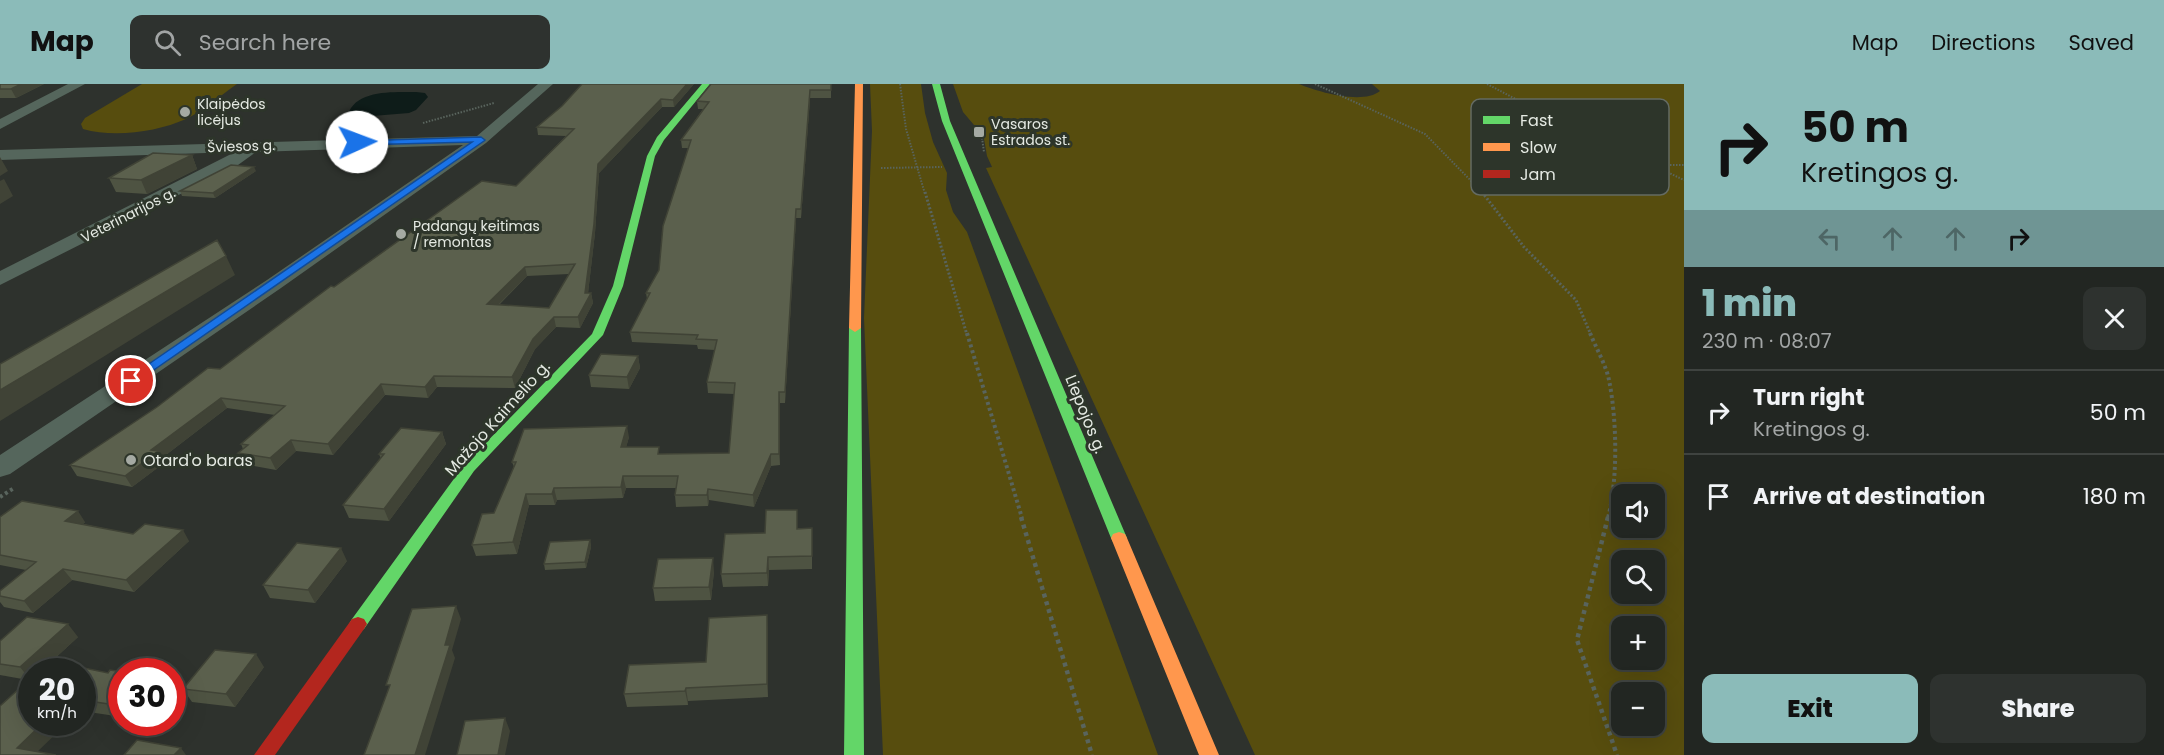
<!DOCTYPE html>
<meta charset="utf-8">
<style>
body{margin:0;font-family:Poppins,sans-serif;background:#2e322f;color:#f1f3f6;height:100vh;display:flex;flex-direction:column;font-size:22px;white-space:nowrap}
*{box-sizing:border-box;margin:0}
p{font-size:20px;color:#a2a5a5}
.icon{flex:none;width:33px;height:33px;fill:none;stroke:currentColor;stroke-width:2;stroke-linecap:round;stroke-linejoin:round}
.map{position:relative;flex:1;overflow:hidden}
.details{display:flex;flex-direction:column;background:#222622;width:480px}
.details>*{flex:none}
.banner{background:#8bbbb9;color:#111;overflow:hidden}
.fabs{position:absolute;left:1611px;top:400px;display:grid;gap:12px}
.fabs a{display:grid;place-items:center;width:54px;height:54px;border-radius:12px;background:#222622;box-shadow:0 6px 24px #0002,0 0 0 2px #3f4340;font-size:30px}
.speed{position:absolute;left:18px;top:574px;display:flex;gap:12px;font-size:30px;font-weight:700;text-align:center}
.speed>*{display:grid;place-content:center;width:78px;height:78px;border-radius:50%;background:#222622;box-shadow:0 6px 24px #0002,0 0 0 2px #3f4340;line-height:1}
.speed small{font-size:15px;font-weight:400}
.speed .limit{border:9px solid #d22;background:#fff;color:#111}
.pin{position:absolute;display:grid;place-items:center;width:51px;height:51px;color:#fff;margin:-26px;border:3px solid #fff;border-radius:50%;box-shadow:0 2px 6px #0007}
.me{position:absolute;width:66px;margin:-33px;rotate:88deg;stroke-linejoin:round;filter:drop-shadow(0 0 4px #0008)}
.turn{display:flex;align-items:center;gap:21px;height:126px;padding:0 18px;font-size:27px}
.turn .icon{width:78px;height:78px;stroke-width:2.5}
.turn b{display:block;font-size:42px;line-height:51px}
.lanes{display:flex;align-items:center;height:57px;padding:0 18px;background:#0003;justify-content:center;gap:30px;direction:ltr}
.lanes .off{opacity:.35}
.round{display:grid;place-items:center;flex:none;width:63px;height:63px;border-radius:12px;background:#2e322f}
.head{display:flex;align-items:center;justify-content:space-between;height:102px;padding:0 18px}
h1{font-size:36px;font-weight:800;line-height:45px;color:#8bbbb9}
.action{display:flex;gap:12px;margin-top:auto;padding:12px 18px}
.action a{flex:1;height:69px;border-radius:12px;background:#8bbbb9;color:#111;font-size:24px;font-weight:800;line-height:69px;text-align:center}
.action a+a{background:#2e322f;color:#f1f3f6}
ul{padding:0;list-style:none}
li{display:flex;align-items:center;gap:18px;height:84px;padding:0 18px;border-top:2px solid #3f4340}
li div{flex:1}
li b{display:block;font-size:22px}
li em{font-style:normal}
header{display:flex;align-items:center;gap:36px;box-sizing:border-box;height:84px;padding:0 30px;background:#8bbbb9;color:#111}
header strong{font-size:28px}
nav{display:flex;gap:33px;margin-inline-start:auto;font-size:21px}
.search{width:420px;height:54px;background:#2e322f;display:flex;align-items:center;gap:15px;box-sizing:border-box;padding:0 21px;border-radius:12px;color:#a2a5a5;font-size:22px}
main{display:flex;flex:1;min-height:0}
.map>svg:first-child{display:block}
.green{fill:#574d0e;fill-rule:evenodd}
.water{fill:#0e1c19}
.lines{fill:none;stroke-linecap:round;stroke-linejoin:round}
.path-far3{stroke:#59645d;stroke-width:2;stroke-dasharray:1.5 1.5;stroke-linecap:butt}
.path-far2{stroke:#59645d;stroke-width:3;stroke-dasharray:2 2;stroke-linecap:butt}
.path-far1{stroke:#59645d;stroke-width:4;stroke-dasharray:3 3;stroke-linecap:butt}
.path{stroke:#59645d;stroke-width:4.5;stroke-dasharray:4 4;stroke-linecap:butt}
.street{fill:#55665c;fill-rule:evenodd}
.fast{fill:#63d668;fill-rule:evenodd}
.slow{fill:#ff974d;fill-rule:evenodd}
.jam{fill:#b3261e;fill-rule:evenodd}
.wall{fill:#4e5342;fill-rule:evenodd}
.shaded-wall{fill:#404336}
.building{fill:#5b604d;stroke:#404336;stroke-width:1.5;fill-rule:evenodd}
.route{fill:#1a73e8;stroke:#114b97;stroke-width:1.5}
.poi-dot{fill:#a5aaa3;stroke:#2d352a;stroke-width:2}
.labels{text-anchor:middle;stroke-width:6;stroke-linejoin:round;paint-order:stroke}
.far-poi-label{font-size:14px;fill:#e5eae3;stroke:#2d352a;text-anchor:start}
.far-street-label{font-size:14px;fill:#e5eae3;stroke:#2d352a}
.street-label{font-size:16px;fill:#e5eae3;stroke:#2d352a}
.poi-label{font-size:16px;fill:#e5eae3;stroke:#2d352a;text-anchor:start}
.key{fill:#2d352a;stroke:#646b62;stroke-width:1.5}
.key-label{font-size:16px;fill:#e5eae3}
</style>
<header>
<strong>Map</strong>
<div class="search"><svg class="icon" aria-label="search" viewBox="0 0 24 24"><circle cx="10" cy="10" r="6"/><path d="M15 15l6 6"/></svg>Search here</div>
<nav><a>Map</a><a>Directions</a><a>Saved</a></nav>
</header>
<main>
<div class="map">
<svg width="1684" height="671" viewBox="0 0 1684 671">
<rect width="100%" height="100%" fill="#2e322d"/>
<path class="green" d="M142,0H237C220,12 204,26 186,35C157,48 114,54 83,45L81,40L85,34Z
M870,0H921L925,29L933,58L947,89L946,106L953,128L967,148L1158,671H883L864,234L872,47Z
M953,0H1299C1318,8 1363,21 1380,7L1372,0H1684V671H1255L986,84L992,83L987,72L983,49L986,47L983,41H974L963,28ZM1622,411H1654V444H1622ZM1622,477H1654V510H1622ZM1622,543H1654V576H1622ZM1622,609H1654V642H1622Z"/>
<path class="water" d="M416,8L425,9L428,13L416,26L409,29L360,33L348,31C355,5 395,8 416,8Z"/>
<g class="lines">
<path class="path-far3" d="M900,0L906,45L925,110
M1315,0L1425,50L1484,110
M1487,0L1546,31L1684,96
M423,39L494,19
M982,54L984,68
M1655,81H1684
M881,84L942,83"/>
<path class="path-far2" d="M925,108L967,251
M1482,108L1524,163L1576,216L1591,251"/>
<path class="path-far1" d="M967,249L1022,434
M1590,249C1596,264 1606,281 1609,296C1617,336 1618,395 1608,434
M0,413L14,404"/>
<path class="path" d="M1021,433L1092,671
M1608,433L1577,556L1617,671"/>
<path class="street" d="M68,0H85L0,45V35Z
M538,0H553L486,59L281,204L10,390L0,393V371L267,196L463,61L256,68L238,81L0,201V187L235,68L0,76V66L477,52Z"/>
<path class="fast" d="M702,0H710L664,56L655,72L623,202L603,251L474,387L364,545L358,547L352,545L349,540L352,535L464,381L592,250L613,202L647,72L657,53Z
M932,0H940L950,37L1127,454L1125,458H1113L1111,454L942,37Z
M855,240L861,244L864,671H844L849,244Z"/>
<path class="slow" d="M855,0H863L861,244L855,248L849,244Z
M1119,448L1125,450L1127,454L1219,671H1199L1111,454L1113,450Z"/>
<path class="jam" d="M358,533L364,535L367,540L364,545L275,671H254L352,535Z"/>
</g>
<path class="wall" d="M0,0H44L16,14H0Z
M694,0L674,23H662L599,89L595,149L588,209H591L593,219L580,244L556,243L535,265L515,304L437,303L428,314L385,311L333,371L296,367L276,386L243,380L238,369L243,365L241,360L275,331L227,324L162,374L164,379L132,403L77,392L70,381L220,285L334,203L516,102L566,52L538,51L537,43ZM569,190L549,224L499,221L527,192Z
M831,0V14H810L801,134H796L785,319H780V381L771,382L754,423L709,416L708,422L676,423L675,411L676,404H626L623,414L557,416L555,421H529L517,470L476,472L472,461L494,429L514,383L512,378L629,353L626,363L660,370L729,369L734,310L708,309L707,298L715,266L698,265L697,261L632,258L630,248L647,215L646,209L659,186L688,64H682L681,56L703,25H698L697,17Z
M192,71L197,85L147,110L116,108L109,94Z
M256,87L215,114L182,112L180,107Z
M638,272L640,284L629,305L591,303L589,291Z
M442,348L446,360L389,437L349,434L343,421L381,375L379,370Z
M0,433L85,438L83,440L133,450L189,457L134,508L72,496L33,529L4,523L0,518V507L26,486L0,481Z
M798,444H812V485L769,486L768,502L723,503L721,490L765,449Z
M590,456L591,463L586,484L545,486L544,480Z
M347,477L315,519L270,514L263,501Z
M714,487L711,516L655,517L653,504Z
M768,544V613L688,617V621L627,623L624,610L706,578Z
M78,553L52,577L108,589L122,588V633L82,627V588L32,639L28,596L0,591V557Z
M264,583L235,623L192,618L183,605Z"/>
<path class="shaded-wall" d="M21,0H44L16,14L11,5Z
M687,0H694L674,23L673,16Z
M810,6V14L801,134V125Z
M661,15L662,23L599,89L595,149L587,218L591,209L593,219L580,244L578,233L585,209L598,80Z
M192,71L197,85L147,110L141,96Z
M0,73L8,87L0,92Z
M254,83L256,87L215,114L213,109Z
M4,95L13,112L0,120V97Z
M796,125V134L785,319V308Z
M226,172L235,191L0,337V306Z
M525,183L527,192L489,230L487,220Z
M554,233L556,243L535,265L515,304L512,293L533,255Z
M638,272L640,284L629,305L627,293Z
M434,292L437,303L428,314L425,303Z
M381,300L385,311L333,371L328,360Z
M779,308L780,319V381L779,370Z
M221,314L227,324L162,374L164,379L132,403L125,392L151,366Z
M627,342L629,353L623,375L621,363Z
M442,348L446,360L389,437L384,425Z
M291,356L296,367L276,386L270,374Z
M771,370V382L754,423L753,411Z
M623,392L626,404L623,414L621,403Z
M554,404L557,416L555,421L552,410Z
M708,405L709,416L708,422L707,411Z
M526,410L529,421L517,470L513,458Z
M78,427L85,438L73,448L65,437Z
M183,446L189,457L134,508L126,496Z
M590,456L591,463L586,484L585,478Z
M341,464L347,477L315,519L308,506Z
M768,473L769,486L768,502L767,489Z
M713,474L714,487L711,516L709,503Z
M63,485L72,496L33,529L24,517Z
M456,522L461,535L452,566L455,574L425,671H415L445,561Z
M767,531L768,544V613L767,600Z
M68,540L78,553L40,588H32L31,597L20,583Z
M256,570L264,583L235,623L226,610Z
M686,604L688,617V621L685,607Z
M505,634L510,647L505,671H498Z
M43,639H67L34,671L17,664Z
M181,664L186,671H174Z"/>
<path class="building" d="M0,0H21L11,5H0Z
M582,0H687L673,16L661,15L598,80L594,140L585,209H591L578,233H554L533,255L512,293L434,292L425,303L381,300L328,360L291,356L270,374L238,369L248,361L241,360L285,322L221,314L151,366L158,367L125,392L70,381L157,323L208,284L220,285L331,202L334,203L475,102L482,97L516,102L574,45L537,43L562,22ZM575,180L549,224L487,220L525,183Z
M711,0H831V6H810L801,125H796L785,308H779V370H771L753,411L708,405L707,411H675L678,392H623L621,403L554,404L552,410H526L513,458L472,461L482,430L494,429L516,378H512L524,345L627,342L621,363H659L658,370L729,369L735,299L707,298L717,256L696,255L698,251L630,248L650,209H646L659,186L663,142L691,56H681L709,18L697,17Z
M153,69L192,71L141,96L109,94Z
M231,81L254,83L213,109L180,107Z
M217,156L226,172L0,306V280Z
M601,270L638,272L627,293L589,291Z
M401,344L442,348L384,425L343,421L384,370H379Z
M22,417L78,427L65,437L133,450L145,440L183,446L126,496L63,485L24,517L0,512V507L36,478L0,471V433Z
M766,426H797V445L812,444V472L768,473L767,489L721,490L725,450L765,449Z
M590,456L585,478L544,480L550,458Z
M297,459L341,464L308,506L263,501Z
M713,474L709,503L653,504L658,475Z
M456,522L445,561H450L415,671H364L390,601H386L412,525Z
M767,531V600L686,604L685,607L624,610L629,581L706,578L709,534Z
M27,533L68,540L20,583L0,580V557Z
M215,566L256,570L226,610L183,605Z
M50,577L108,589L110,586L123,588H122V622L82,616V588H37Z
M32,593V639H43L17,664L56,671H0V622Z
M505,634L498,671H457L465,637Z
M137,656L181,664L174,671H124Z"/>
<path class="route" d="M481,53L485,56L484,57L135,299H126L124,297L472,58L357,61L353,58L354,57Z"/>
<g class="poi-dot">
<circle cx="185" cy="28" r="6"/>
<rect x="973" y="42" width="12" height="12" rx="3"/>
<circle cx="401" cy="150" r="6"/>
<circle cx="131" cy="376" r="6"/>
</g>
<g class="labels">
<g class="far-poi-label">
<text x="197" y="25">Klaipėdos<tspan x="197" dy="16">licėjus</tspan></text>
<text x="991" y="45">Vasaros<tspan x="991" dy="16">Estrados st.</tspan></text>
<text x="413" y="147">Padangų keitimas<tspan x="413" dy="16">/ remontas</tspan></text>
</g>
<g class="far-street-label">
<text transform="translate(241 62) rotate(-2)" y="5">Šviesos g.</text>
<text transform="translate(128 131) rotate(-27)" y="5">Veterinarijos g.</text>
</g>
<g class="street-label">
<text transform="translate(1086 330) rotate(68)" y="6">Liepojos g.</text>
<text transform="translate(497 334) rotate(-48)" y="6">Mažojo Kaimelio g.</text>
</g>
<g class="poi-label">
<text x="143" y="382">Otard'o baras</text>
</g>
</g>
<rect x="1471" y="15" width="198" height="96" rx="9" class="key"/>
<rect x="1483" y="32" width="27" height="8" fill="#63d668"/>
<rect x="1483" y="59" width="27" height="8" fill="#ff974d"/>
<rect x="1483" y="86" width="27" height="8" fill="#b3261e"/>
<g class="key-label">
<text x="1520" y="42">Fast</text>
<text x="1520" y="69">Slow</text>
<text x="1520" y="96">Jam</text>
</g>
</svg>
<div class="fabs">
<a><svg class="icon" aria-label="sound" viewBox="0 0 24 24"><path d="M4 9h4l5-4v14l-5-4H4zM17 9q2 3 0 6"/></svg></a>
<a><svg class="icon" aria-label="search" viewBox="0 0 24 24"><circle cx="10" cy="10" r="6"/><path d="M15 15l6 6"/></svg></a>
<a>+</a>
<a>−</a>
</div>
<div class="speed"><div>20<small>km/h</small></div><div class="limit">30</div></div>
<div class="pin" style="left:131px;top:297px;background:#d93025"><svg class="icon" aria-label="arrive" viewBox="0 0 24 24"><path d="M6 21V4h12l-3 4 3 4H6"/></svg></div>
<svg class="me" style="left:357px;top:58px" viewBox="-20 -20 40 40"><circle r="19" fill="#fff"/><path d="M0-13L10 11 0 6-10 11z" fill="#1a73e8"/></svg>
</div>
<section class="details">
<div class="banner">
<div class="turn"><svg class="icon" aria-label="right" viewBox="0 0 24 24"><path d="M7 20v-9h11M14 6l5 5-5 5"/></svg><div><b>50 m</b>Kretingos g.</div></div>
<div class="lanes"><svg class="icon off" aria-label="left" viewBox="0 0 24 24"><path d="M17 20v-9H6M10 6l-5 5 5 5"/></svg><svg class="icon off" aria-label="ahead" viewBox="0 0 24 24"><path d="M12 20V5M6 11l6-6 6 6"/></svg><svg class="icon off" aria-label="ahead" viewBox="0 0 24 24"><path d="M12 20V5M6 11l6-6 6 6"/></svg><svg class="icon" aria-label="right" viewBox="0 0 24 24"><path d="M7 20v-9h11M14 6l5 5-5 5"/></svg></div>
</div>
<div class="head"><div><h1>1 min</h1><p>230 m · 08:07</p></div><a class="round"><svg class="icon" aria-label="close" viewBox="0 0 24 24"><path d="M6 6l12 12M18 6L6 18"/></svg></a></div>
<ul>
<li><svg class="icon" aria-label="right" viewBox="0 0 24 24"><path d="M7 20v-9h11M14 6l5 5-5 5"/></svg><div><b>Turn right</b><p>Kretingos g.</p></div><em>50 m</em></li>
<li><svg class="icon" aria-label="arrive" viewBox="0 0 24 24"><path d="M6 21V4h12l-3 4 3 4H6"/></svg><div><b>Arrive at destination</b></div><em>180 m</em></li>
</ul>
<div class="action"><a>Exit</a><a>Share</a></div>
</section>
</main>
